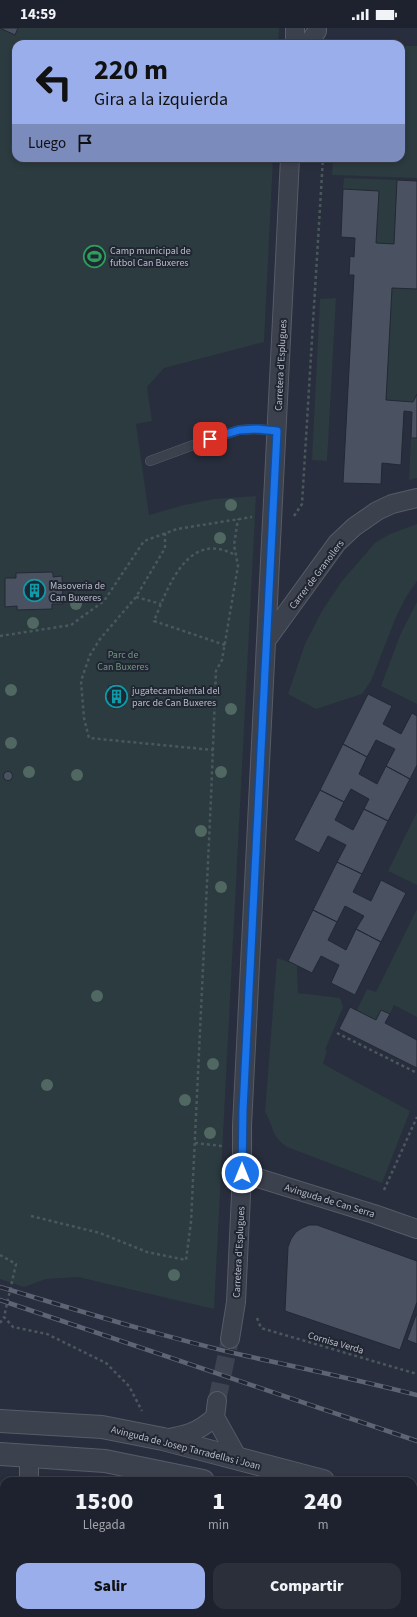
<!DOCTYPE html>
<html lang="es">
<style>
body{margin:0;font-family:"Source Sans 3",sans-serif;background:#2b2f3a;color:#f1f3f6;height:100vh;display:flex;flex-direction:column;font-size:15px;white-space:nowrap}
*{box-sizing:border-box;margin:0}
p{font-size:13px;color:#a1a4aa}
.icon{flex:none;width:22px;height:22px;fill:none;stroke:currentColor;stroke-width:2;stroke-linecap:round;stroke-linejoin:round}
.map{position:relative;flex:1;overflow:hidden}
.side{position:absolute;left:0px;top:1449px;width:417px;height:140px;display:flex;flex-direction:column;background:#1e222e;border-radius:12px 12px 0 0;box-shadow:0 2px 6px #0003,0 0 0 1px #3c3f4a}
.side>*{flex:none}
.hud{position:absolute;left:12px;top:12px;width:393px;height:122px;border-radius:12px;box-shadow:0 2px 6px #0003,0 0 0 1px #3c3f4a;background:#9aaeec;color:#111;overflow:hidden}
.pin{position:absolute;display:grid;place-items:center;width:34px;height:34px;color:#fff;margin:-17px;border-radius:8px;box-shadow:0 2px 6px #0006}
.me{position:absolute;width:44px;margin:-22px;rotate:0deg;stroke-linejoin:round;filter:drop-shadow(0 0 3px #0008)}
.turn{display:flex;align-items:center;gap:14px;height:84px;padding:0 16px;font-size:18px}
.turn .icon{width:52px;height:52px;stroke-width:2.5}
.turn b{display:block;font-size:28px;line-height:34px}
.then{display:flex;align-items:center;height:38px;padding:0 16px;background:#0003;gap:8px;font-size:15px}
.eta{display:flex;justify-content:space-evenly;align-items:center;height:68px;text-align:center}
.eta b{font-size:24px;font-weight:800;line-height:28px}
.primary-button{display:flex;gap:8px;margin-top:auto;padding:8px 16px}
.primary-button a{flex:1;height:46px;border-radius:12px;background:#9aaeec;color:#111;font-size:16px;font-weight:800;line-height:46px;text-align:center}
.primary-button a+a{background:#2b2f3a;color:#f1f3f6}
.status{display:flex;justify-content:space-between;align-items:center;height:28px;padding:0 20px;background:#1e222e;direction:ltr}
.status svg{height:11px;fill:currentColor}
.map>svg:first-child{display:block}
.green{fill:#2b3b3f}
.building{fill:#4a5161;stroke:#232835}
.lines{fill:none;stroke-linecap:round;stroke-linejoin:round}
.minor-tunnel{stroke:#3e4352;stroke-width:18;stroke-dasharray:18 9;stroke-linecap:butt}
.service-casing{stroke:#575c68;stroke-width:10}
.minor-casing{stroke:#575c68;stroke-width:20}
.tertiary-casing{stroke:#575c68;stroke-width:24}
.path{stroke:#4a585d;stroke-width:2.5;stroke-dasharray:3 3;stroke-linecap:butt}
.service{stroke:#3c414e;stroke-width:9}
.minor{stroke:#3c414e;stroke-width:18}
.tertiary{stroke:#3c414e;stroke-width:22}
.rail-casing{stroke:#5f6474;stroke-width:4.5}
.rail{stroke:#212633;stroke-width:3;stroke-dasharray:9;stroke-linecap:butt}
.tree{fill:#516762}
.route-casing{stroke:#114b97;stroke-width:10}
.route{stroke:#1a73e8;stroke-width:7}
.labels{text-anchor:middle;stroke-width:4;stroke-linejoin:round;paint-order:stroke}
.poi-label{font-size:10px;fill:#b8bcc8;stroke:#212633;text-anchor:start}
.street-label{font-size:10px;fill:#b8bcc8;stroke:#212633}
.park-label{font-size:10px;fill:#739680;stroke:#212633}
</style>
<div class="status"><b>14:59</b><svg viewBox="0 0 49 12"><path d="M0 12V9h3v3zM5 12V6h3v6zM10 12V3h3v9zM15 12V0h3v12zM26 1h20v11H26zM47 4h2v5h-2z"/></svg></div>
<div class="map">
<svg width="417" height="1589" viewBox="0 0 417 1589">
<rect width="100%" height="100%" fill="#282e3d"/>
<path class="green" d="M0,0H279L278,16H16V130H273L264,314L164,340L147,359L152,393L136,396L149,487L184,477L214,471L256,468L214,1281L78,1249L46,1251L24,1259L0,1251Z
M401,18H417V150L332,147L333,130H401Z
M344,150L397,152L394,216L376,215L379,163L343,161Z
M392,260L417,261V366L413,374L386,372Z
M336,270L327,433L312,432L320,271Z
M411,410H417V450L409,452Z
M417,496V553L406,569L396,589L371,653L362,666L316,681L288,666L305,616L322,583L342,553L375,515L390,506Z
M417,574V676L381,658L401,605Z
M417,784V857L388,843Z
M417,881V989L394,977L390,986L381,982L376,992L357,982L367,961L376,964Z
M277,930L297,937L298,965L340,970L343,979L325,1022L327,1023L323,1036L410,1083L382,1155L287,1119C271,1108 274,1099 265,1084Z"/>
<path class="building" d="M0,0H18L15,7Z
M397,152L417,153V261L392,260L386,372L413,374L417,366V410H411L412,384L404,383L401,437L382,435L381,456L343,455L354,247H349L350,228L354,229L355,210L341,209L343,161L379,163L376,215L394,216Z
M51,544L53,545V549L62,548L63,576H52V581L17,582V578L5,579V550H16V545Z
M119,656L125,678L114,681L108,658Z
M368,666L392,678L383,696L401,706L412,685L417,688V737L410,751L386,738L395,721L376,712L367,729L343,716Z
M343,716L367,729L359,746L377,756L386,738L410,751L388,793L364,781L369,771L351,761L344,774L320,762Z
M3.5 748a4.5 4.5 0 1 1 9 0a4.5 4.5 0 1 1-9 0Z
M320,762L344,774L335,792L353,802L364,781L388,793L362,846L337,834L346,817L328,808L319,825L294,812Z
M337,834L362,846L353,864L371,873L381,852L406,865L381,914L356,901L364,888L345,878L337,894L313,882Z
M313,882L337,894L328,912L346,922L356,901L381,914L355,967L331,955L339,937L321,928L312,945L288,933Z
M350,979L376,992L381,982L390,986L385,995L417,1012V1040L339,1001Z
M309,1197H317L417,1233V1274L400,1322L285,1283L288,1219L291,1211L296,1204L302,1200Z
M416,1287H417V1316L407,1312Z
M413,1547L417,1548V1589H374L375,1585H413Z
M56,1585H136V1589H56Z
M136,1585L156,1587V1589H136Z
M171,1585H215L214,1588Z
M215,1585H254L253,1589L214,1588Z
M254,1585H292L291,1589H253Z
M295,1585H317V1587Z
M317,1585H345V1589H317Z
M345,1585H375L374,1589H345Z
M156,1587L175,1588V1589H156Z
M175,1588H192V1589H175Z
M210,1588H224V1589H210Z"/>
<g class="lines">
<path class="minor-tunnel" d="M217,1373L230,1311"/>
<defs>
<path id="service" d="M150,433L196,416L239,402L257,401L277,403"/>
<path id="minor" d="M295,16V0
M308,16L317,3V0
M266,613L337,515L354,499L377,483L392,476L417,470
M242,1145L374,1186L417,1201
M230,1311L236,1274L242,1145V1098L290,130
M215,1389L239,1432
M164,1411C186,1407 197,1405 215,1389L217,1373
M29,1427V1453
M31,1585V1589"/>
<path id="tertiary" d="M0,1393L102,1399L163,1411L323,1453
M0,1426L105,1433L203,1453
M413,1475L417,1476
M413,1503L417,1505"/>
</defs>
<use href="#service" class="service-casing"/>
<use href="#minor" class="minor-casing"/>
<use href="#tertiary" class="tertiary-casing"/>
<path class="path" d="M294,488L302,476L323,130
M165,505V520L136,569L100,611L90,627L81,653L84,690L89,710L213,722
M136,569L161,576
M0,608L71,597L104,573L144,513L177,501L252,489
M225,617L154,593C168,559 188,501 235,527
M337,1005L417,1045
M195,1115L222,1118
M384,1162L417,1089
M31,1188L100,1205L147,1224L186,1232L191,1194L211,770L216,643L222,632L238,538L234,517L238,491
M0,1227L16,1236L4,1289L13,1299L47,1306L106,1335L129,1358L142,1383
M257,1290L261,1300L417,1346
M0,1295L4,1289"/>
<use href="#service" class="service"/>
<use href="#minor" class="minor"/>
<use href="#tertiary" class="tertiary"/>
<defs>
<path id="rail" d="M0,1259C80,1283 160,1308 242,1327C301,1340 359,1352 417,1367
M0,1272L417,1413"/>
</defs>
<use href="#rail" class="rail-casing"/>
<use href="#rail" class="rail"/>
</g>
<g class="tree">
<circle cx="231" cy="477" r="6"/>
<circle cx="220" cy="510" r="6"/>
<circle cx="76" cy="576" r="6"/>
<circle cx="33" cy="595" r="6"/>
<circle cx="11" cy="662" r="6"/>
<circle cx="231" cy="681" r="6"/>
<circle cx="11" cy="715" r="6"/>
<circle cx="29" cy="744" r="6"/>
<circle cx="221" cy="744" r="6"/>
<circle cx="77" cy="747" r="6"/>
<circle cx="201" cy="803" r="6"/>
<circle cx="221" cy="859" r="6"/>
<circle cx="97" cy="968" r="6"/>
<circle cx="213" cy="1036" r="6"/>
<circle cx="47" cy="1057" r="6"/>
<circle cx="185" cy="1072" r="6"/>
<circle cx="210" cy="1105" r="6"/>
<circle cx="174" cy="1247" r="6"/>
</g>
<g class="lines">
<defs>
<path id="route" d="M210,411L239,402L257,401L277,403L243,1082L242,1145"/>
</defs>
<use href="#route" class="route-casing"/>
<use href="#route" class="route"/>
</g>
<defs>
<symbol id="stadium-ring" viewBox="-11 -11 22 22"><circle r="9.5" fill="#212633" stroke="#2e9e5b" stroke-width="1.5"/><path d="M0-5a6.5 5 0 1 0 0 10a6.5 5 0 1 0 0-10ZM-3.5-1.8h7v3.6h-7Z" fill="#2e9e5b"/></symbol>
<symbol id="building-ring" viewBox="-11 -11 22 22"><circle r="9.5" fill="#212633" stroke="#0f9aa8" stroke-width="1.5"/><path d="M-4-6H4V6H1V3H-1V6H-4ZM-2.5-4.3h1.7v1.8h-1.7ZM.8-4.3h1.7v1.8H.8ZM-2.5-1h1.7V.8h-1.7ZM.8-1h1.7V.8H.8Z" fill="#0f9aa8"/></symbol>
</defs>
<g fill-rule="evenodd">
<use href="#stadium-ring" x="82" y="216" width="25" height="25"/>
<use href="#building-ring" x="22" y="550" width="25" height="25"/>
<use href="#building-ring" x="104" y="656" width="25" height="25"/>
</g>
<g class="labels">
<g class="poi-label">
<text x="110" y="226">Camp municipal de<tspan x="110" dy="12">futbol Can Buxeres</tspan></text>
<text x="50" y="561">Masoveria de<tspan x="50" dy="12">Can Buxeres</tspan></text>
<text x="132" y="666">jugatecambiental del<tspan x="132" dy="12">parc de Can Buxeres</tspan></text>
</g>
<g class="street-label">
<text transform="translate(280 337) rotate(-87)" y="4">Carretera d'Esplugues</text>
<text transform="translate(316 546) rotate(-53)" y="4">Carrer de Granollers</text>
<text transform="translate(330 1172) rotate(17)" y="4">Avinguda de Can Serra</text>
<text transform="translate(238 1224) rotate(-87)" y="4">Carretera d'Esplugues</text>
<text transform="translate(336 1314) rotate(16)" y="4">Cornisa Verda</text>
<text transform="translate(186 1419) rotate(14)" y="4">Avinguda de Josep Tarradellas i Joan</text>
</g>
<g class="park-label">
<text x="123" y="630">Parc de<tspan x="123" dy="12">Can Buxeres</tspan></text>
</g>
</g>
</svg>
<div class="pin" style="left:210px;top:411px;background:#d93025"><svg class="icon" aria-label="arrive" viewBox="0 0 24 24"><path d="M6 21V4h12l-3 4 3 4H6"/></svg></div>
<svg class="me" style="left:242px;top:1145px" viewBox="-20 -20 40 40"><circle r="17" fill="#1a73e8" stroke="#fff" stroke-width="3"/><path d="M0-11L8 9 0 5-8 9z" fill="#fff"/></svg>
<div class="hud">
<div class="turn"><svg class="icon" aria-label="left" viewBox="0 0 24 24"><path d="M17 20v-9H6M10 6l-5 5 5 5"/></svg><div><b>220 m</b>Gira a la izquierda</div></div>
<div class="then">Luego<svg class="icon" aria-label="arrive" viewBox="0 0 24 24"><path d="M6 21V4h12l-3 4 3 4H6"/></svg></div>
</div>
<section class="side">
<div class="eta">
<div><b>15:00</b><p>Llegada</p></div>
<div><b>1</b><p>min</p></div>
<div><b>240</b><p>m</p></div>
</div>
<div class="primary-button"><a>Salir</a><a>Compartir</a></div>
</section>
</div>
